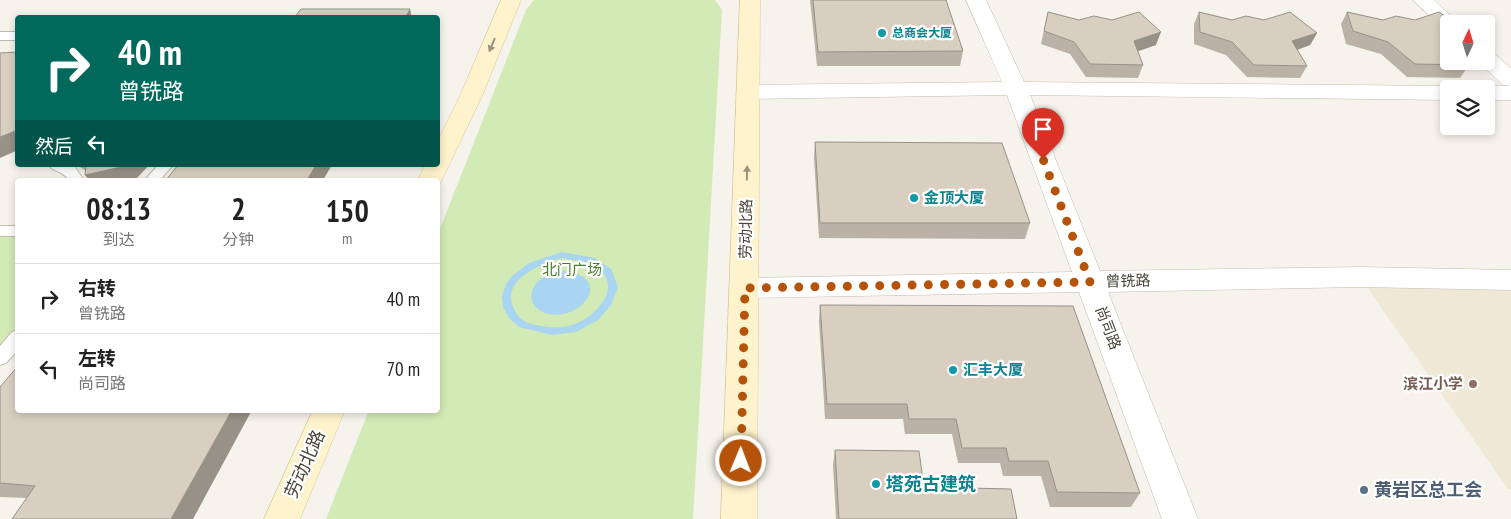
<!DOCTYPE html>
<html lang="zh">
<meta charset="utf-8">
<style>
body{margin:0;font-family:"PT Sans Narrow","Noto Sans SC",sans-serif;background:#f6f6f6;color:#222;height:100vh;display:flex;flex-direction:column;font-size:19px;white-space:nowrap}
*{box-sizing:border-box;margin:0}
p{font-size:16px;color:#767676}
.icon{flex:none;width:28px;height:28px;fill:none;stroke:currentColor;stroke-width:2;stroke-linecap:round;stroke-linejoin:round}
.map{position:relative;flex:1;overflow:hidden}
.side{position:absolute;left:15px;top:178px;width:425px;height:235px;display:flex;flex-direction:column;background:#fff;border-radius:5px;box-shadow:0 2px 8px #0003}
.side>*{flex:none}
.guide{position:absolute;left:15px;top:15px;width:425px;height:152px;border-radius:5px;box-shadow:0 2px 8px #0003;background:#00695c;color:#fff;overflow:hidden}
.needle{width:32px;rotate:4deg}
.tools{position:absolute;left:1440px;top:15px;display:grid;gap:10px}
.tools a{display:grid;place-items:center;width:55px;height:55px;border-radius:5px;background:#fff;box-shadow:0 2px 8px #0003;font-size:25px}
.pin{position:absolute;display:grid;place-items:center;width:42px;height:42px;color:#fff;margin:-51px -21px;border-radius:50% 50% 50% 0;rotate:-45deg;box-shadow:0 0 5px #0007}
.pin .icon{rotate:45deg}
.me{position:absolute;width:55px;margin:-28px;rotate:1deg;stroke-linejoin:round;filter:drop-shadow(0 0 4px #0008)}
.turn{display:flex;align-items:center;gap:18px;height:105px;padding:0 20px;font-size:22px}
.turn .icon{width:65px;height:65px;stroke-width:2.5}
.turn b{display:block;font-size:35px;line-height:42px}
.then{display:flex;align-items:center;height:48px;padding:0 20px;background:#0003;gap:10px;font-size:19px}
.eta{display:flex;justify-content:space-evenly;align-items:center;height:85px;text-align:center}
.eta b{font-size:30px;font-weight:800;line-height:35px}
ul{padding:0;list-style:none}
li{display:flex;align-items:center;gap:15px;height:70px;padding:0 20px;border-top:1px solid #e0e0e0}
li div{flex:1}
li b{display:block;font-size:19px}
li em{font-style:normal}
.map>svg:first-child{display:block}
.education{fill:#efe8d6}
.green{fill:#d2eab5}
.water{fill:#a9d4f2}
.lines{fill:none;stroke-linecap:round;stroke-linejoin:round}
.stream{fill:#a9d4f2;fill-rule:evenodd}
.lane-casing{stroke:#c2bbae;stroke-width:2}
.street-casing{stroke:#c2bbae;stroke-width:1}
.secondary-casing{stroke:#d6c79b;stroke-width:1}
.lane{fill:#fff;fill-rule:evenodd}
.street{fill:#fff;fill-rule:evenodd}
.secondary{fill:#fff3cd;fill-rule:evenodd}
.wall{fill:#bab2a6}
.shaded-wall{fill:#979187}
.building{fill:#d8cfc1;stroke:#979187}
.oneway{fill:#9c937c}
.route{stroke:#b45309;stroke-width:9;stroke-dasharray:0 16.2}
.culture-dot{fill:#0f9aa8;stroke:#fff;stroke-width:2}
.education-dot{fill:#8d6e63;stroke:#fff;stroke-width:2}
.service-dot{fill:#5c6f8a;stroke:#fff;stroke-width:2}
.labels{text-anchor:middle;stroke-width:4.5;stroke-linejoin:round;paint-order:stroke}
.far-culture-label{font-size:12px;font-weight:bold;fill:#0d838f;stroke:#fff;text-anchor:start}
.culture-label{font-size:15px;font-weight:bold;fill:#0d838f;stroke:#fff;text-anchor:start}
.street-label{font-size:15px;fill:#4b4439;stroke:#fff}
.park-label{font-size:15px;fill:#4a7f2a;stroke:#fff}
.education-label{font-size:15px;font-weight:bold;fill:#785e54;stroke:#fff;text-anchor:end}
.near-street-label{font-size:18px;fill:#4b4439;stroke:#fff}
.near-culture-label{font-size:18px;font-weight:bold;fill:#0d838f;stroke:#fff;text-anchor:start}
.near-service-label{font-size:18px;font-weight:bold;fill:#4e5e75;stroke:#fff;text-anchor:start}
</style>
<div class="map">
<svg width="1511" height="519" viewBox="0 0 1511 519">
<rect width="100%" height="100%" fill="#f6f3ec"/>
<path class="education" d="M1360,277L1511,280V489H1508Z"/>
<path class="green" d="M534,0H715L722,10L693,519H326L369,410H438V234L526,10Z
M0,231H18L17,337L0,358Z"/>
<path class="water" d="M568,271C615,281 577,324 545,313C523,305 530,282 549,274C555,272 561,271 568,271Z"/>
<g class="lines">
<path class="stream" d="M562,252L595,258L611,269L618,287L611,305L598,320L576,332L552,335L519,327L509,318L503,307L502,296L506,284L512,276L529,263ZM562,258C570,260 581,260 589,263C592,264 595,267 598,269C624,287 594,319 572,325C558,329 545,327 531,324C523,322 517,316 514,309C500,280 540,264 562,258Z"/>
<defs>
<path id="lane" d="M0,32H18V40H0Z
M49,165L74,166L84,180H69C62,170 53,172 49,165Z
M158,165H173L160,180H145Z
M0,226H18V236H0Z
M18,330V350L6,363L0,365V346L12,332Z"/>
<path id="street" d="M966,0H986L1024,82L1449,86L1457,89H1449V100L1030,95L1100,271L1360,267L1511,270V290L1360,287L1108,292L1198,519H1162L1079,292L745,298L735,295L731,288L735,281L745,278L1072,272L1007,95L749,99L741,97L738,92L741,87L749,85L1002,82Z
M1413,0H1434L1459,24H1449V30L1442,28Z
M1486,51L1493,53L1511,68V100H1486V89H1478L1486,86H1511L1503,85L1478,61H1486Z"/>
<path id="secondary" d="M501,0H521L482,96L439,186L438,180H418L425,165H438V140L460,96Z
M740,0H760L757,519H721Z
M313,410H345L300,519H264Z"/>
</defs>
<use href="#lane" class="lane-casing"/>
<use href="#street" class="street-casing"/>
<use href="#secondary" class="secondary-casing"/>
<use href="#lane" class="lane"/>
<use href="#street" class="street"/>
<use href="#secondary" class="secondary"/>
</g>
<path class="wall" d="M810,0H946L963,51L960,66H817Z
M1048,12L1156,45L1138,51L1143,65L1138,78L1086,77L1070,54L1041,44Z
M1199,12L1232,20L1317,33L1310,45L1297,50L1307,66L1300,78L1247,77L1226,55L1194,44V24Z
M1347,12L1383,20H1415L1449,61L1469,65L1460,78L1407,77L1381,54L1346,44L1341,24Z
M815,142L1030,223L1025,239L819,238L814,158Z
M77,165H149L135,180L86,171Z
M820,305L1140,493L1131,507H1050L1041,476H1003L1000,463H958L952,434H905L903,419H825L819,321Z
M0,387L252,410L26,498L0,497Z
M835,450L924,487L1017,519H836L833,465Z"/>
<path class="shaded-wall" d="M410,9L412,18H405Z
M1161,32L1156,45L1130,54L1134,41Z
M1317,33L1310,45L1285,54L1292,41Z
M18,130V150L0,158V137Z
M123,165H149L135,180H89L85,175Z
M316,165H332L323,180H307Z
M232,410H252L193,519H171Z"/>
<path class="building" d="M813,0H946L963,51L818,52Z
M301,9H410L405,18H294Z
M1048,12L1079,20L1094,16L1112,20L1139,12L1161,32L1134,41L1143,65L1090,64L1074,42L1044,31Z
M1199,12L1232,20L1246,16L1264,20L1290,12L1317,33L1292,41L1307,66L1254,65L1232,42L1200,32Z
M1347,12L1383,20L1396,16L1415,20L1439,12L1457,24H1449V41H1448L1449,42V61H1466L1469,65L1415,64L1388,42L1353,31Z
M18,52V130L0,137V53Z
M815,142L1002,143L1030,223H820Z
M86,165H123L121,167L85,175Z
M178,165H316L307,180H166Z
M820,305L1073,306L1140,493L1057,492L1048,461H1009L1006,448H962L956,419H909L907,404H827Z
M18,366V410H232L171,519H12L35,486L0,483V387Z
M835,450L919,451L924,487L1011,489L1017,519H839Z"/>
<defs><path id="oneway-solid" d="M-6-.8H1V-3.2L6.5 0L1 3.2V.8H-6Z" transform="scale(1.25)"/></defs>
<g class="oneway">
<use href="#oneway-solid" transform="translate(492 45) rotate(113)"/>
<use href="#oneway-solid" transform="translate(747 173) rotate(-89)"/>
</g>
<g class="lines">
<path class="route" d="M741,461L745,288L1090,282L1043,159"/>
</g>
<g class="culture-dot">
<circle cx="882" cy="33" r="5"/>
<circle cx="914" cy="198" r="5"/>
<circle cx="953" cy="370" r="5"/>
<circle cx="876" cy="484" r="5"/>
</g>
<circle class="education-dot" cx="1473" cy="384" r="5"/>
<circle class="service-dot" cx="1364" cy="490" r="5"/>
<g class="labels">
<g class="far-culture-label">
<text x="892" y="37">总商会大厦</text>
</g>
<g class="culture-label">
<text x="924" y="203">金顶大厦</text>
<text x="963" y="375">汇丰大厦</text>
</g>
<g class="street-label">
<text transform="translate(746 229) rotate(-89)" y="5">劳动北路</text>
<text transform="translate(1128 281) rotate(-1)" y="5">曾铣路</text>
<text transform="translate(1108 328) rotate(69)" y="5">尚司路</text>
</g>
<g class="park-label">
<text x="572" y="275">北门广场</text>
</g>
<g class="education-label">
<text x="1463" y="389">滨江小学</text>
</g>
<g class="near-street-label">
<text transform="translate(305 464) rotate(-66)" y="6">劳动北路</text>
</g>
<g class="near-culture-label">
<text x="886" y="490">塔苑古建筑</text>
</g>
<g class="near-service-label">
<text x="1374" y="496">黄岩区总工会</text>
</g>
</g>
</svg>
<div class="tools">
<a><svg class="needle" viewBox="-14 -14 28 28"><path d="M0-13l5 13h-10z" fill="#e53935"/><path d="M0 13l5-13h-10z" fill="#767676"/></svg></a>
<a><svg class="icon" aria-label="layers" viewBox="0 0 24 24"><path d="M12 4l9 5-9 5-9-5zM3 14l9 5 9-5"/></svg></a>
</div>
<div class="pin" style="left:1043px;top:159px;background:#d93025"><svg class="icon" aria-label="arrive" viewBox="0 0 24 24"><path d="M6 21V4h12l-3 4 3 4H6"/></svg></div>
<svg class="me" style="left:741px;top:461px" viewBox="-20 -20 40 40"><circle r="17" fill="#b45309" stroke="#fff" stroke-width="3"/><path d="M0-11L8 9 0 5-8 9z" fill="#fff"/></svg>
<div class="guide">
<div class="turn"><svg class="icon" aria-label="right" viewBox="0 0 24 24"><path d="M7 20v-9h11M14 6l5 5-5 5"/></svg><div><b>40 m</b>曾铣路</div></div>
<div class="then">然后<svg class="icon" aria-label="left" viewBox="0 0 24 24"><path d="M17 20v-9H6M10 6l-5 5 5 5"/></svg></div>
</div>
<section class="side">
<div class="eta">
<div><b>08:13</b><p>到达</p></div>
<div><b>2</b><p>分钟</p></div>
<div><b>150</b><p>m</p></div>
</div>
<ul>
<li><svg class="icon" aria-label="right" viewBox="0 0 24 24"><path d="M7 20v-9h11M14 6l5 5-5 5"/></svg><div><b>右转</b><p>曾铣路</p></div><em>40 m</em></li>
<li><svg class="icon" aria-label="left" viewBox="0 0 24 24"><path d="M17 20v-9H6M10 6l-5 5 5 5"/></svg><div><b>左转</b><p>尚司路</p></div><em>70 m</em></li>
</ul>
</section>
</div>
